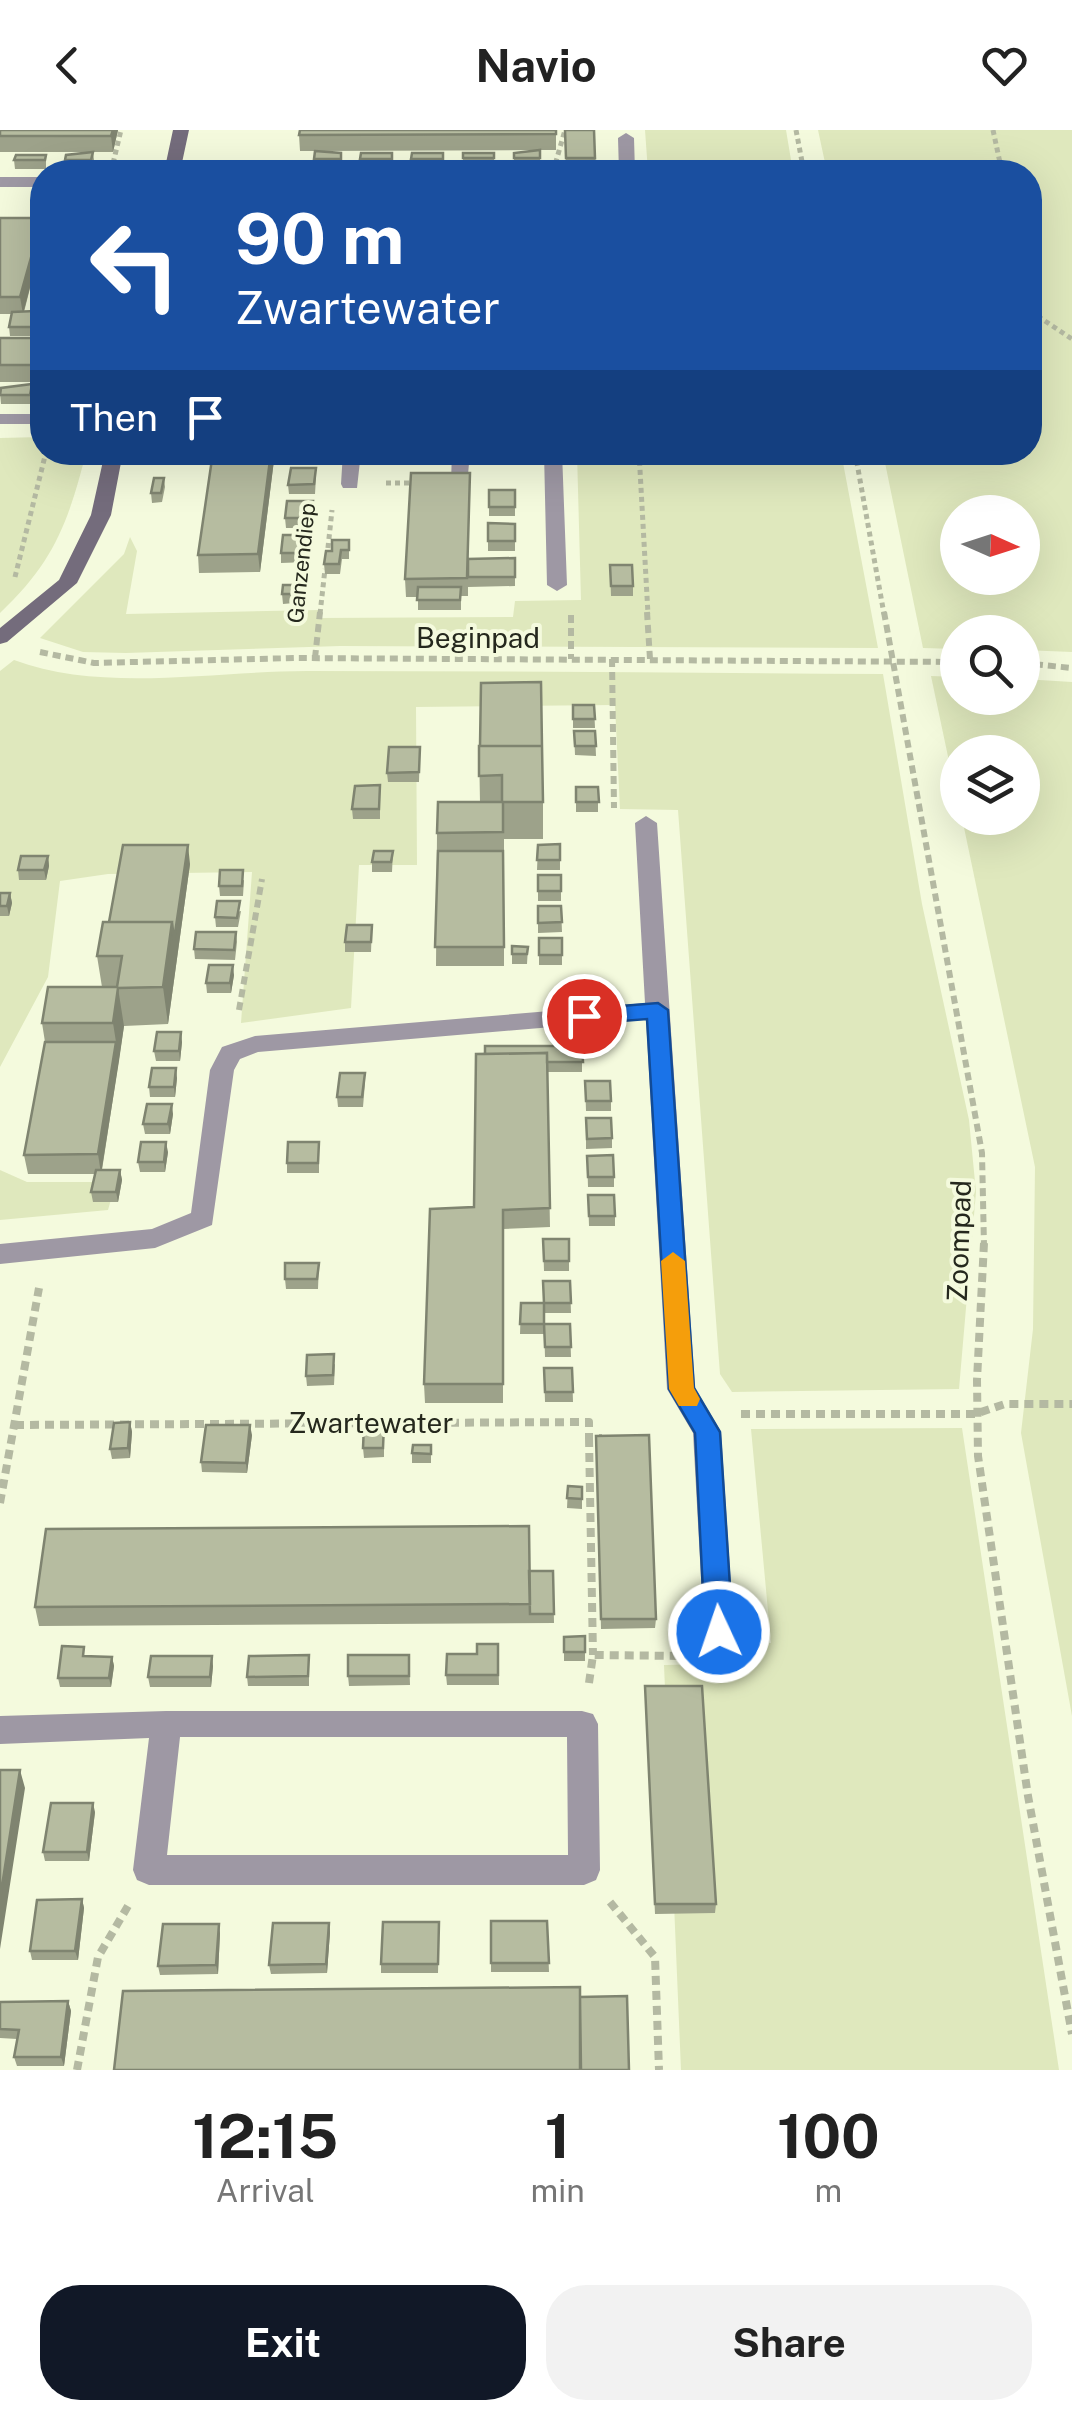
<!DOCTYPE html>
<style>
body{margin:0;font-family:"Public Sans",sans-serif;background:#f2f2f2;color:#222;height:100vh;display:flex;flex-direction:column;font-size:38px;white-space:nowrap}
*{box-sizing:border-box;margin:0}
p{font-size:32px;color:#767676}
.icon{flex:none;width:55px;height:55px;fill:none;stroke:currentColor;stroke-width:2;stroke-linecap:round;stroke-linejoin:round}
.map{position:relative;height:1940px;overflow:hidden}
.panel{display:flex;flex-direction:column;background:#fff;flex:1}
.panel>*{flex:none}
.banner{position:absolute;left:30px;top:30px;width:1012px;height:305px;border-radius:40px;box-shadow:0 10px 40px #0002;background:#1a4fa0;color:#fff;overflow:hidden}
.needle{width:65px;rotate:93deg}
.controls{position:absolute;left:940px;top:365px;display:grid;gap:20px}
.controls a{display:grid;place-items:center;width:100px;height:100px;border-radius:50%;background:#fff;box-shadow:0 10px 40px #0002;font-size:50px}
.pin{position:absolute;display:grid;place-items:center;width:85px;height:85px;color:#fff;margin:-42px;border:5px solid #fff;border-radius:50%;box-shadow:0 2px 10px #0007}
.me{position:absolute;width:110px;margin:-55px;rotate:357deg;stroke-linejoin:round;filter:drop-shadow(0 0 8px #0008)}
.turn{display:flex;align-items:center;gap:35px;height:210px;padding:0 40px;font-size:45px}
.turn .icon{width:130px;height:130px;stroke-width:2.5}
.turn b{display:block;font-size:70px;line-height:85px}
.then{display:flex;align-items:center;height:95px;padding:0 40px;background:#0003;gap:20px;font-size:38px}
.eta{display:flex;justify-content:space-evenly;align-items:center;height:170px;text-align:center}
.eta b{font-size:60px;font-weight:700;line-height:70px}
.action{display:flex;gap:20px;margin-top:auto;padding:20px 40px}
.action a{flex:1;height:115px;border-radius:40px;background:#111827;color:#fff;font-size:40px;font-weight:700;line-height:115px;text-align:center}
.action a+a{background:#f2f2f2;color:#222}
header{display:flex;justify-content:space-between;align-items:center;height:130px;padding:0 40px;background:#fff;font-size:45px;font-weight:700}
.map>svg:first-child{display:block}
.green{fill:#dfe8bd;fill-rule:evenodd}
.lines{fill:none;stroke-linecap:round;stroke-linejoin:round}
.path-far2{stroke:#b4b9a2;stroke-width:5;stroke-dasharray:5 4;stroke-linecap:butt}
.path-far1{stroke:#b4b9a2;stroke-width:6;stroke-dasharray:8 5;stroke-linecap:butt}
.path{stroke:#b4b9a2;stroke-width:8;stroke-dasharray:9 6;stroke-linecap:butt}
.street{fill:#9e98a4;fill-rule:evenodd}
.secondary{fill:#746c7c;fill-rule:evenodd}
.wall{fill:#9da28a}
.shaded-wall{fill:#7f8470}
.building{fill:#b6bca0;stroke:#7f8470;stroke-width:2.5}
.route{fill:#1a73e8;stroke:#114b97;stroke-width:2.5}
.slow{fill:#f59e0b}
.labels{text-anchor:middle;stroke-width:8;stroke-linejoin:round;paint-order:stroke}
.far-street-label{font-size:22px;fill:#25281d;stroke:#f4fadd}
.street-label{font-size:28px;fill:#25281d;stroke:#f4fadd}
</style>
<header><svg class="icon" aria-label="back" viewBox="0 0 24 24"><path d="M15 5l-7 7 7 7"/></svg>Navio<svg class="icon" aria-label="heart" viewBox="0 0 24 24"><path d="M12 20l-8-8c-3-5 5-10 8-4 3-6 11-1 8 4z"/></svg></header>
<div class="map">
<svg width="1072" height="1940" viewBox="0 0 1072 1940">
<rect width="100%" height="100%" fill="#f4fadd"/>
<path class="green" d="M645,0H786L793,42H648Z
M818,0H1072V522L1023,520L1022,502H958L957,519L923,518L883,323L1030,322V42H827ZM958,382H1022V448H958Z
M42,307V322L86,323C68,393 54,432 0,483V308Z
M841,322L878,518L340,516L126,523L83,522L40,508L124,424L130,407L137,421L126,484L319,480L320,488L513,487L515,471L581,470L577,323Z
M14,530C101,563 214,541 307,541C499,541 691,543 883,544L922,774L969,990L976,1062L959,1259L732,1262L720,1244L678,680L620,679L615,575L416,577L417,735H359L351,878L241,893L252,742L108,744L60,751L48,847L0,937V541Z
M931,546L957,547L958,568H1022L1023,549L1072,552V1586L1021,1303L1033,1199L1035,1037L962,688H1022V622H958L957,669Z
M0,1040L27,1052H116L108,1080L0,1090Z
M962,1298L1059,1940H681L664,1535L714,1534L715,1516L771,1513L751,1299Z"/>
<g class="lines">
<path class="path-far2" d="M796,0L804,42
M993,0L1002,42
M111,42L121,0
M553,42L565,0
M1030,181L1072,209
M639,322L648,484
M855,322L884,484
M386,353H419
M327,427L332,380
M15,447L46,322
M320,484L325,439"/>
<path class="path-far1" d="M647,482L650,529
M884,482L982,1023L984,1116
M571,485V529
M40,522L94,533L296,528L958,532
M315,528L320,482
M612,529L614,678
M1022,533L1072,538
M239,880L262,749"/>
<path class="path" d="M984,1113L977,1250L978,1326L1028,1666L1072,1904
M741,1284H975L1005,1274H1072
M15,1295L589,1292V1308H602
M589,1308L593,1525
M0,1373L39,1158
M589,1553L593,1525L687,1526
M610,1772L655,1827L659,1940
M77,1940L98,1827L128,1776"/>
<path class="street" d="M626,3L634,8L635,42H619L618,8Z
M0,47H42V57H0Z
M0,284H42V294H0Z
M343,322H361L357,358H343L341,354Z
M452,322H470L467,356H453L451,352Z
M544,322H562L567,455L557,461L547,455Z
M646,686L657,693L695,1258L721,1302L734,1502L730,1511L719,1515L708,1511L704,1502L693,1303L667,1259L646,889L258,922L240,929L234,940L212,1095L155,1118L0,1134V1114L152,1099L191,1083L210,940L222,917L255,906L645,873L635,693Z
M166,1581H582L593,1584L598,1594L600,1740L596,1750L584,1755H149L137,1750L133,1740L149,1608L0,1614V1586ZM180,1607H567L568,1725H167Z"/>
<path class="secondary" d="M173,0H189L180,42H164Z
M105,322H123L111,385L77,453L7,512L0,514V498L59,450L91,385Z"/>
</g>
<path class="wall" d="M0,0H118L113,22H93L94,30L92,38L66,39L65,30L93,22H0Z
M556,0V20H540V37H514V23L540,20L316,21L341,23V37L314,38L315,21H300L299,5Z
M565,0H594L596,42H566Z
M392,23V37H361L360,29Z
M412,23H443V37H412Z
M463,23H494V37H463Z
M46,25V39H15L14,30Z
M0,88H42V111L24,182L37,190L33,206H10L9,197L12,184H0Z
M42,181V206H38L37,197Z
M0,208H42V252H0Z
M32,254L34,263L31,274H1L0,263Z
M275,322L260,442L199,443L198,425Z
M292,322H319L318,331H293Z
M316,347L315,364H289L288,355Z
M164,348L165,357L162,372L152,373L151,363Z
M470,360L468,429L515,428V456L468,457V452V466H461V480H418V467H406L405,449Z
M489,360H515V386H489Z
M313,371L311,398H286L285,388Z
M488,393L515,394V421H488Z
M349,410V429H342L340,444H325L324,434L332,421Z
M310,414L308,432L281,433V423Z
M610,435L633,456V466H611Z
M282,464H296L294,473L283,474Z
M573,575H594L595,598H573Z
M574,601H595L596,626L575,625Z
M479,616L543,672V709H504V836H436L437,703L480,672Z
M420,617L419,652H388L387,643Z
M380,655V689H353L352,679Z
M576,657H598V682H576Z
M560,714V740H537L538,715Z
M393,721L392,742H372V732Z
M48,726L49,736L46,750H19L18,740Z
M190,734L168,894L124,896L102,1040H120L122,1050L118,1072H93L91,1062L95,1044H28L24,1025L45,912L42,893L102,857L97,826L109,792Z
M538,745H561V771H538Z
M244,750L243,766H220L219,756Z
M0,763H10L12,773L9,786H0Z
M538,776H561L562,802L538,803Z
M241,781L238,797H216L215,787Z
M372,795L371,822H345V812Z
M236,802L237,812L235,830L195,829L194,819Z
M539,808H562V835H539Z
M512,816L528,817L527,834H512Z
M234,845L231,863H207L206,853Z
M182,912L180,931H156L154,921Z
M582,916V942H547L550,1097L503,1099V1273H425L424,1254L474,1077L476,924Z
M177,948L175,967H150L149,957Z
M585,951L611,971V981H586Z
M365,953L363,977H338L337,967Z
M173,984L170,1004H145L143,994Z
M586,988L612,1008V1018L586,1019Z
M319,1012V1043H287V1033Z
M168,1022L165,1042H140L138,1032Z
M587,1026L614,1047V1057H588Z
M588,1065L615,1086V1096H589Z
M543,1109H569V1141H544Z
M319,1133L318,1159H286L285,1149Z
M570,1151L571,1183H544V1204H520L521,1173H543Z
M544,1194H570L571,1227H545Z
M335,1234L334,1255L307,1256L306,1246Z
M544,1238H572L573,1272H545Z
M130,1292L132,1302L130,1328L112,1329L110,1319Z
M384,1304V1327L364,1328L363,1318Z
M252,1305L247,1343L202,1342L201,1332Z
M596,1306L656,1489L655,1498L601,1499Z
M431,1315V1333H412V1323Z
M568,1356L582,1357V1379L567,1378Z
M529,1441H553L554,1493L39,1496L35,1477Z
M585,1506V1531H564V1507Z
M498,1514L499,1555H447L446,1545L477,1524Z
M309,1525V1556H248L247,1547Z
M409,1525L410,1555L349,1556L348,1546Z
M112,1527L114,1536L111,1557H60L58,1548Z
M213,1536L211,1557H150L148,1547Z
M645,1556L716,1774L715,1783L655,1784Z
M95,1682L89,1731H45L43,1722Z
M82,1769L84,1778L78,1830H32L30,1821Z
M491,1791H547L549,1842H491Z
M329,1793L330,1802L327,1843L271,1844L269,1835Z
M439,1801L438,1843H381V1834Z
M220,1803L218,1844L160,1845L158,1836Z
M68,1871L71,1881L64,1936H17L14,1927L17,1909L0,1908V1872Z"/>
<path class="shaded-wall" d="M113,0H118L113,22L111,6Z
M42,88V111L23,184L20,167Z
M35,181L37,190L33,206L32,197Z
M32,254L34,263L31,274L30,265Z
M271,322H275L260,442L258,424Z
M188,715L190,734L168,894L163,857L172,792Z
M48,726L49,736L46,750L44,740Z
M10,763L12,773L9,786L7,776Z
M233,835L234,845L231,863L230,853Z
M118,858L124,896L119,931L113,893Z
M181,902L182,912L180,931L179,921Z
M116,912L119,931L101,1044L98,1024Z
M176,938L177,948L175,967L174,957Z
M172,974L173,984L170,1004L168,994Z
M166,1012L168,1022L165,1042L164,1032Z
M120,1040L122,1050L118,1072L116,1062Z
M130,1292L132,1302L130,1328L128,1318Z
M250,1295L252,1305L247,1343L246,1333Z
M212,1526L213,1536L211,1557L210,1547Z
M112,1527L114,1536L111,1557L109,1548Z
M20,1640L25,1658L0,1819V1769Z
M93,1673L95,1682L89,1731L87,1722Z
M82,1769L84,1778L78,1830L75,1821Z
M329,1793L330,1802L327,1843L326,1834Z
M219,1794L220,1803L218,1844L216,1835Z
M68,1871L71,1881L64,1936L61,1927Z"/>
<path class="building" d="M0,0H113L111,6H0Z
M300,0H556V4L299,5Z
M565,0H594L595,28H566Z
M540,20V28H514V23Z
M315,21L341,23V29H314Z
M93,22L91,30H65L66,25Z
M361,23H392V29H360Z
M412,23H443V29H411Z
M463,23H494V28H463Z
M16,25H46L45,30H14Z
M595,31L596,42H567L566,32Z
M0,88H42L20,167H0Z
M35,181L32,197H9L12,182Z
M41,181H42V197H37Z
M0,208H42V235H0Z
M32,254L30,265H0L1,258Z
M213,322H271L258,424L198,425Z
M291,338H316L314,354L288,355Z
M411,343H470L467,448L405,449Z
M154,348H164L161,363H151Z
M489,360H515V377H489Z
M287,371H313L310,388H285Z
M488,393L515,394V411H488Z
M283,405H309L307,423H281Z
M332,410H349V420H341L339,434H324L326,421H332Z
M515,428V447H468V429Z
M610,435H632L633,456H611Z
M283,455H295L294,464H282Z
M418,457H461L460,470H417Z
M541,552L542,616H480L481,553Z
M573,575H594L595,589H573Z
M574,601H595L596,616H575Z
M479,616H542L543,672H502V645L479,646Z
M389,617H420L419,642L387,643Z
M380,655L379,679H352L355,656Z
M576,657H598L599,672H576Z
M438,672H503V702L437,703Z
M560,714V730H537L538,715Z
M123,715H188L174,810L172,792H109Z
M374,721H393L391,732H372Z
M438,721H503L504,817H435Z
M21,726H48L44,740H18Z
M220,740H243L242,756H219Z
M538,745H561V761H538Z
M0,763H10L7,776H0Z
M217,771H240L237,788L215,787Z
M538,776H561L562,792L538,793Z
M103,792H172L163,857L118,858L113,893H42L48,857H117L122,826H97Z
M347,795H372L371,812H345Z
M196,802H236L234,820L194,819Z
M539,808H562V825H539Z
M512,816L528,817L527,824H512Z
M209,835H233L230,853H206Z
M157,902H181L179,921H154Z
M45,912H116L98,1024L24,1025Z
M485,916H582L583,932H547V923L485,924Z
M547,923L550,1078L503,1080V1254H424L430,1079L474,1077L476,924Z
M152,938H176L174,957H149Z
M340,943H365L362,967H337Z
M585,951H610L611,971H586Z
M147,974H172L168,994H143Z
M586,988H611L612,1008L587,1009Z
M141,1012H166L164,1032H138Z
M288,1012H319L318,1033H287Z
M613,1025L614,1047H588L587,1026Z
M96,1040H120L116,1062H91Z
M588,1065H614L615,1086H589Z
M543,1109H569V1131H544Z
M285,1133H319L317,1149H285Z
M543,1151H570L571,1173H544V1194H520L521,1173H544Z
M544,1194H570L571,1217H545Z
M334,1224L333,1245L306,1246L307,1225Z
M544,1238H572L573,1262H545Z
M130,1292L128,1318L110,1319L114,1293Z
M384,1294L383,1318H363L364,1295Z
M206,1295H250L246,1333L201,1332Z
M649,1305L656,1489H601L596,1306Z
M413,1315H431V1324L412,1323Z
M568,1356L582,1357V1369L567,1368Z
M529,1396L530,1474L35,1477L46,1399Z
M529,1441H553L554,1484H530Z
M585,1506V1522H564V1507Z
M477,1514H498V1545H446L447,1524H477Z
M62,1516L84,1517L83,1526L112,1527L109,1548H58Z
M309,1525L308,1546L247,1547L249,1526Z
M348,1525H409V1546H348Z
M151,1526H212L210,1547H148Z
M645,1556H702L716,1774H655Z
M0,1640H20L0,1769Z
M51,1673H93L87,1722H43Z
M82,1769L75,1821H30L37,1770Z
M491,1791H547L549,1833H491Z
M383,1792H439L438,1834H381Z
M273,1793H329L326,1834L269,1835Z
M163,1794H219L216,1835L158,1836Z
M580,1857V1940H114L123,1861Z
M627,1866L629,1940H581L580,1867Z
M68,1871L61,1927H14L19,1900L0,1899V1872Z"/>
<path class="route" d="M658,873L668,880L694,1258L720,1302L733,1502L729,1510L719,1514L710,1510L705,1502L695,1303L669,1259L647,889L584,894L573,886L584,879Z"/>
<path class="slow" d="M673,1122L685,1131L694,1258L700,1269L697,1276H679L669,1259L661,1131Z"/>
<g class="labels">
<g class="far-street-label">
<text transform="translate(301 433) rotate(-84)" y="8">Ganzendiep</text>
</g>
<g class="street-label">
<text x="478" y="518">Beginpad</text>
<text transform="translate(959 1111) rotate(-88)" y="10">Zoompad</text>
<text x="371" y="1303">Zwartewater</text>
</g>
</g>
</svg>
<div class="controls">
<a><svg class="needle" viewBox="-14 -14 28 28"><path d="M0-13l5 13h-10z" fill="#e53935"/><path d="M0 13l5-13h-10z" fill="#767676"/></svg></a>
<a><svg class="icon" aria-label="search" viewBox="0 0 24 24"><circle cx="10" cy="10" r="6"/><path d="M15 15l6 6"/></svg></a>
<a><svg class="icon" aria-label="layers" viewBox="0 0 24 24"><path d="M12 4l9 5-9 5-9-5zM3 14l9 5 9-5"/></svg></a>
</div>
<div class="pin" style="left:584px;top:886px;background:#d93025"><svg class="icon" aria-label="arrive" viewBox="0 0 24 24"><path d="M6 21V4h12l-3 4 3 4H6"/></svg></div>
<svg class="me" style="left:719px;top:1502px" viewBox="-20 -20 40 40"><circle r="17" fill="#1a73e8" stroke="#fff" stroke-width="3"/><path d="M0-11L8 9 0 5-8 9z" fill="#fff"/></svg>
<div class="banner">
<div class="turn"><svg class="icon" aria-label="left" viewBox="0 0 24 24"><path d="M17 20v-9H6M10 6l-5 5 5 5"/></svg><div><b>90 m</b>Zwartewater</div></div>
<div class="then">Then<svg class="icon" aria-label="arrive" viewBox="0 0 24 24"><path d="M6 21V4h12l-3 4 3 4H6"/></svg></div>
</div>
</div>
<section class="panel">
<div class="eta">
<div><b>12:15</b><p>Arrival</p></div>
<div><b>1</b><p>min</p></div>
<div><b>100</b><p>m</p></div>
</div>
<div class="action"><a>Exit</a><a>Share</a></div>
</section>
